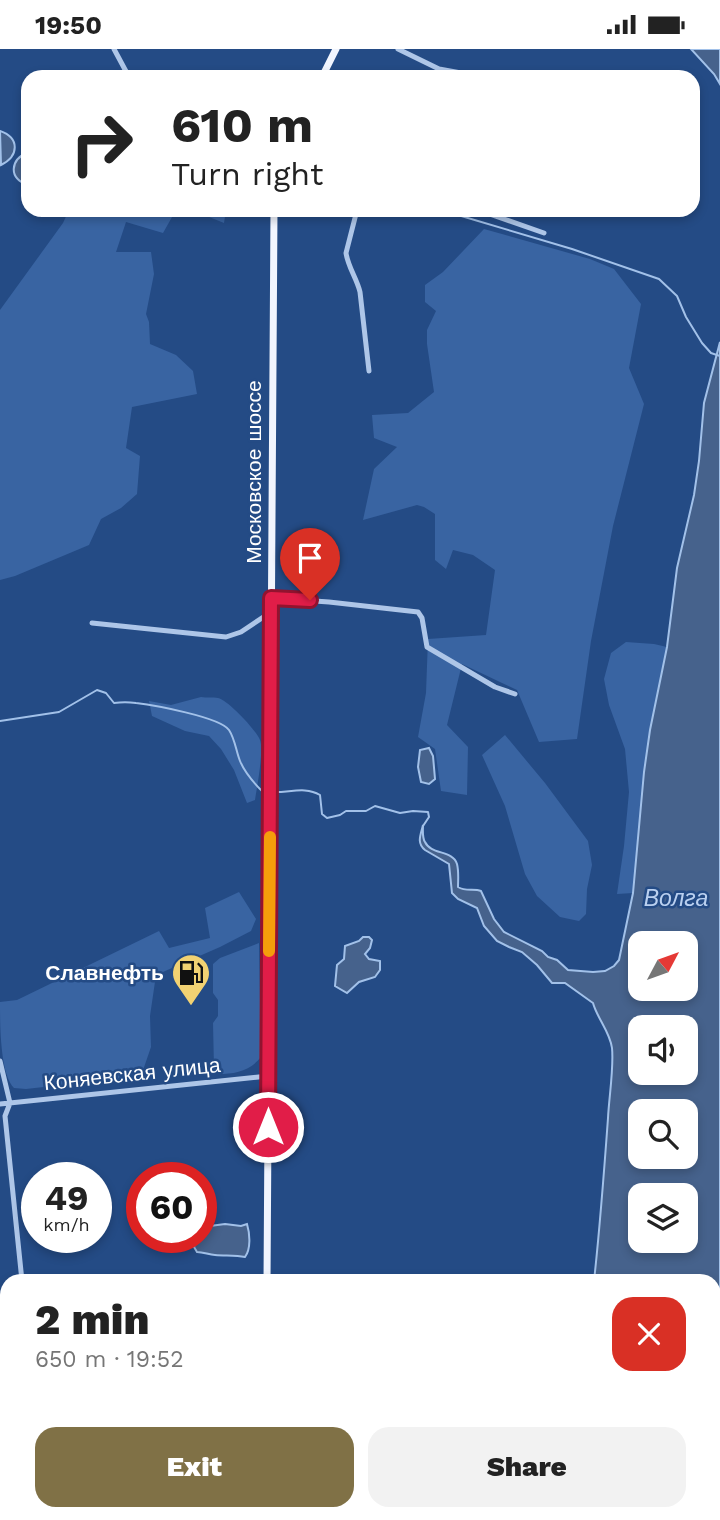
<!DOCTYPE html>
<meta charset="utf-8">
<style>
body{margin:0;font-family:"Work Sans",sans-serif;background:#f2f2f2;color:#222;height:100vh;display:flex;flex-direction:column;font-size:26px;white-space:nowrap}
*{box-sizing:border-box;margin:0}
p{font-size:23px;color:#767676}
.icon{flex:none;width:38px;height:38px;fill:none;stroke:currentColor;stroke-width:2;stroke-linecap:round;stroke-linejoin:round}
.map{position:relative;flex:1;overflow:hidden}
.side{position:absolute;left:0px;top:1225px;width:721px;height:247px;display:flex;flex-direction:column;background:#fff;border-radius:21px 21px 0 0;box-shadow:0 4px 10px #0003}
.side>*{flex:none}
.hud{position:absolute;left:21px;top:21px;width:679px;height:147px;border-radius:21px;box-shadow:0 4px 10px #0003;background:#fff;color:#222;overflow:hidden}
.needle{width:46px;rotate:49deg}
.tools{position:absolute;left:628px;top:882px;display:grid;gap:14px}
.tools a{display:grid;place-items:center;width:70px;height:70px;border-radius:14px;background:#fff;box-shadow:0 4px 10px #0003;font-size:35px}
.speed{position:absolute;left:21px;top:1113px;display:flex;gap:14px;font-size:35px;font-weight:700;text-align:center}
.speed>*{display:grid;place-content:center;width:91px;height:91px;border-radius:50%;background:#fff;box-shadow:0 4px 10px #0003;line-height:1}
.speed small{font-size:18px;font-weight:400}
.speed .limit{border:10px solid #d22;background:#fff;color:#111}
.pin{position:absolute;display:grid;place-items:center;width:60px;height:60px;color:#fff;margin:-72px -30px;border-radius:50% 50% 50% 0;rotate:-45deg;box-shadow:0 0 7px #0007}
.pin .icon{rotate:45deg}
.me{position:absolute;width:77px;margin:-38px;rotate:0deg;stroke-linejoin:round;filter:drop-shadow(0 0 5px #0008)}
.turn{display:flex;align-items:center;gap:24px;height:147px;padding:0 35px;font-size:32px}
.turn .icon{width:91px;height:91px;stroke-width:2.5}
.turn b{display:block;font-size:49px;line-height:60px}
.round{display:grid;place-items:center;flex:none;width:74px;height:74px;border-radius:21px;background:#f2f2f2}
.overview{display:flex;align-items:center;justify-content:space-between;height:119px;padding:0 35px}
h1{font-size:42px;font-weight:800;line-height:52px}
.button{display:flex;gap:14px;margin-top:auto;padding:14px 35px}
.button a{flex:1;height:80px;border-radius:21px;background:#807146;color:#fff;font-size:28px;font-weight:800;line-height:80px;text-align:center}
.button a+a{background:#f2f2f2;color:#222}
.status{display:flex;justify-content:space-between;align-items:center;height:49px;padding:0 35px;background:#fff;direction:ltr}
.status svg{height:19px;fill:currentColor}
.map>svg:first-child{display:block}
.green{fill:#3964a2}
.water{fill:#46628c;stroke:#a2c1e9;stroke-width:2;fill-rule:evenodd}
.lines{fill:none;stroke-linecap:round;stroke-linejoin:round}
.stream{stroke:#a2c1e9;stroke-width:2}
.minor{stroke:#aec6e8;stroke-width:5}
.major{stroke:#f1f5fe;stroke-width:7}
.route-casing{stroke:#92132f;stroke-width:18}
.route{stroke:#e11d48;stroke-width:12}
.slow{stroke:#f59e0b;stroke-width:12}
.labels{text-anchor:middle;stroke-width:5;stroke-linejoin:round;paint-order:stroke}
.street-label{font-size:21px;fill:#fff;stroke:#244b85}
.poi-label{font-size:21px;font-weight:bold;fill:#fff;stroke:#244b85;text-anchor:end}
.water-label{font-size:23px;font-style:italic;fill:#bad0f0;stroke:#244b85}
</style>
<div class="status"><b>19:50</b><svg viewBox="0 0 49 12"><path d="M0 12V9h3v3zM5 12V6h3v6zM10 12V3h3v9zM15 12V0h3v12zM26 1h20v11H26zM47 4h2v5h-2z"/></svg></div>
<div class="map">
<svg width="720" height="1471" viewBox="0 0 720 1471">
<rect width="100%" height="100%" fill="#244b85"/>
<path class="green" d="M69,161H176L163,184L126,173L116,203H151L154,225L146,265L149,273L150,295L176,306L193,322L197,345L132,358L126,399L140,407L137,445L121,459L101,470L89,496L15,527L0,531V261L63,174Z
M192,161H226L224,174Z
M484,180L590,210L614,220L641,255L629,319L644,355L613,477L591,592L577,690L539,693L517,641L462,615L447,676L468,698L467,746L441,742L435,700L418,688L426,644L428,590L486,586L495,521L473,506L453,501L446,520L435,511V465L424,458L417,456L363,471L374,420L397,398L374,389L372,366L408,364L434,343L427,295V281L436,262L425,253V236L443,223Z
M626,593L654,595L667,598L644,723L633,844L617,845L624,797L629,743L625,700L609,656L604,630L611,604Z
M201,648C206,649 213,648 218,649C228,651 256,681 260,691C264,701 257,738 255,751L247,754L234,721L221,700L209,687L185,682L152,667L149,652L171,656Z
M505,686L545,734L588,792L592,816L587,840L586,865L579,872L560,868L537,847L525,825L505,757L482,706Z
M239,843L256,870L251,882L220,898L156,926L150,967L151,998L141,1027L26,1040L14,1039C0,1025 0,975 0,953L17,951L159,882L169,899L210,889L205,859Z
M259,894L261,1008C250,1022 235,1025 218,1025L214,1019L213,974L218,967V951L213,944V915L220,909Z"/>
<path class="water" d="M691,0H720V35L714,25Z
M0,82C20,89 19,107 1,116Z
M28,103V136C8,129 10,111 28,103Z
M720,293V1471H556L555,1465H714V1232H594C600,1178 604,1124 608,1069C609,1048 614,1019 612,999C610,983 597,969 593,954L565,934H552L537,916L522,903L509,898L497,892L484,877L477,859L458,850L452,844L449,815L425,801C416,794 421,785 423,776C423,781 422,789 425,793C431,806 453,801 457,815C459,823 458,831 458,838C466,843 474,839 481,842L494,870L504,883L542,902L548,908L557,911L568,921L593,923L605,922L614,917L619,911L633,844L644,723L650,681L667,598L677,519L694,446L699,412L704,354ZM640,894H686V940H640ZM640,978H686V1024H640ZM640,1062H686V1108H640ZM686,1146V1192H640V1146Z
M429,699L433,707L435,730L429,735L421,733L418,718L420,701Z
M363,888H369L372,891L370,899L365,905L369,910L380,912V921L375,928L359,933L347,944L335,937L337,916L344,910L345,897L359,892Z
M225,1175L241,1177L247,1175C250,1185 251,1200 245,1208C235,1206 225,1207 215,1206C209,1206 204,1203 197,1203L194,1198L198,1188H201V1182L210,1177Z"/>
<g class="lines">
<path class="stream" d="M441,161L572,200L659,230L677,247L686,268L702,294L711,304L720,307
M0,672L59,663L97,641L106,644L114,654C121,653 129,653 136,654C153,656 220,668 229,681C235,690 236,702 240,712C245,724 253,733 262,742H266
M272,743C289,744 305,737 320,746L322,765L327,769L340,766L346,762H366L375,757L400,764L413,762L428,763L429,768L423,777"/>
<path class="minor" d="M114,0L129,28
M398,0L439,20L483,28
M357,161L346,204C348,218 357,230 360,243L369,322
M453,161L461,163
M478,161L544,184
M271,549L329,553L418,563L422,569L427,598L495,638L515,645
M92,574L226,588L241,583L271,563
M0,1012L10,1054L5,1067L22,1232
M0,1055L268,1027"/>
<path class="major" d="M322,28L336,0
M267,1232L274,161
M285,1465L286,1471"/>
</g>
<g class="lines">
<defs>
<path id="route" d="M268,1078L271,549L310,551"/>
</defs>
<use href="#route" class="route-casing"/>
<use href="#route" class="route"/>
<path class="slow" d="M269,902L270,788"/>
</g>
<defs>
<symbol id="fuel-pin" viewBox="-11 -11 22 30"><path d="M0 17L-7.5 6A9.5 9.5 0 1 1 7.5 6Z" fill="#f2d272" stroke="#244b85"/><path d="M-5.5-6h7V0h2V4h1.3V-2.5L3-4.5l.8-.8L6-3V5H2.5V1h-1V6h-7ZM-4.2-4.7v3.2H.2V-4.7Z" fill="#111"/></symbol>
</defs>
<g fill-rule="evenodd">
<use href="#fuel-pin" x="169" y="902" width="44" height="60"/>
</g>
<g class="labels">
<g class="street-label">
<text transform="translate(254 423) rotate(-90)" y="7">Московское шоссе</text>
<text transform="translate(132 1025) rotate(-6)" y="7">Коняевская улица</text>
</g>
<g class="poi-label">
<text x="164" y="931">Славнефть</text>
</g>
<g class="water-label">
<text x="676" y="857">Волга</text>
</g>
</g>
</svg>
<div class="tools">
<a><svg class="needle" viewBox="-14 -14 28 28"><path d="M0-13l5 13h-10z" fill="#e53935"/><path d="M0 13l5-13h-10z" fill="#767676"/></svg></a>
<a><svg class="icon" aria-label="sound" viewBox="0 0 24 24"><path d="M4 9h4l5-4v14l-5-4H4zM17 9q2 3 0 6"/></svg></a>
<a><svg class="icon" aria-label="search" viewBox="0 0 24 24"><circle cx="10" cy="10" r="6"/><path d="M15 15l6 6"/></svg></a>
<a><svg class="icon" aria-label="layers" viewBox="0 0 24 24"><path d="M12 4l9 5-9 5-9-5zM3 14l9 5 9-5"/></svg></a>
</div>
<div class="speed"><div>49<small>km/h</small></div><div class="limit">60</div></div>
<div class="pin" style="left:310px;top:551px;background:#d93025"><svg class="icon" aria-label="arrive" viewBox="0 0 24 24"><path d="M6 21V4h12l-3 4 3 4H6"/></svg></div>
<svg class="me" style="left:268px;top:1078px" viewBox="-20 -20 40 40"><circle r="17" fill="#e11d48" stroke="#fff" stroke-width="3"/><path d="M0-11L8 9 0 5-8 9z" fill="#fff"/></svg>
<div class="hud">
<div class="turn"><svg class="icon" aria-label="right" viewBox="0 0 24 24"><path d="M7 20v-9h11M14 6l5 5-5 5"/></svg><div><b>610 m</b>Turn right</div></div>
</div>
<section class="side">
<div class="overview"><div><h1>2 min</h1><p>650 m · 19:52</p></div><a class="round" style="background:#d93025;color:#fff"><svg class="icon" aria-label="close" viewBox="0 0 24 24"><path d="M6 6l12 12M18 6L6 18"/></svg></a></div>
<div class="button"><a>Exit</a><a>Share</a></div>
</section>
</div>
